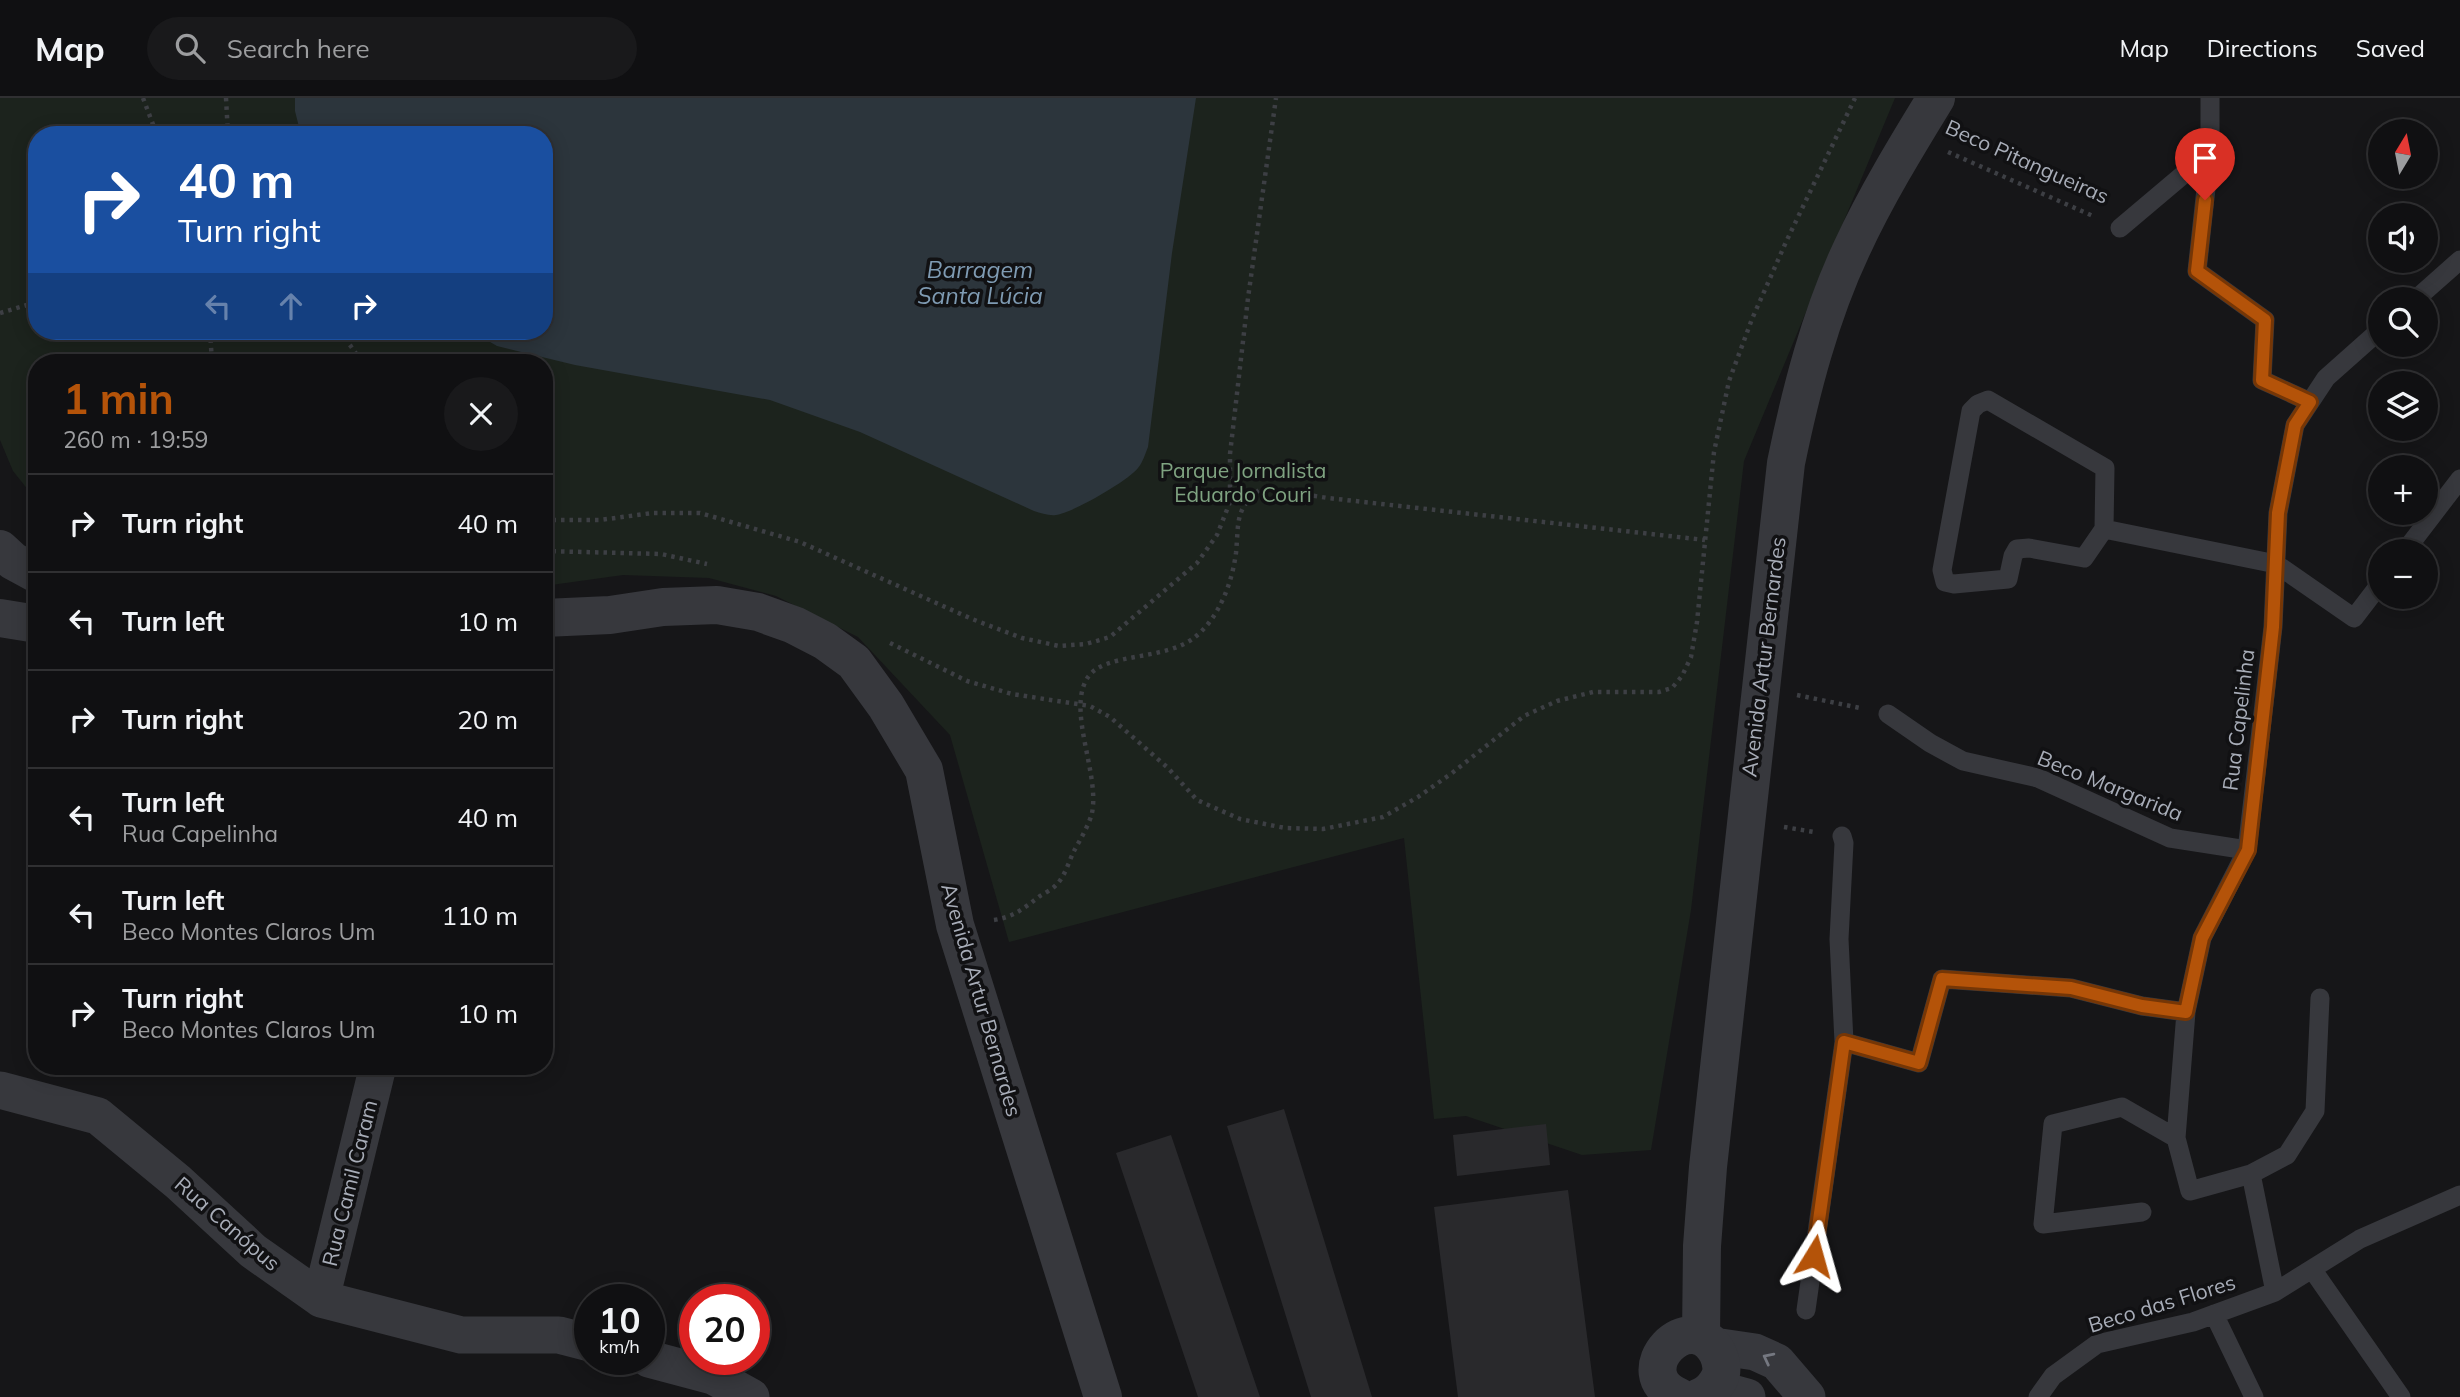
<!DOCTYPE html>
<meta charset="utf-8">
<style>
body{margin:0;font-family:Mulish,sans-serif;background:#19191b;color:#f1f3f6;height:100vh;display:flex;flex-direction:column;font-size:26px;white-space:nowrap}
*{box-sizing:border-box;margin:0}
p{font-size:23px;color:#9c9d9f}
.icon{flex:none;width:38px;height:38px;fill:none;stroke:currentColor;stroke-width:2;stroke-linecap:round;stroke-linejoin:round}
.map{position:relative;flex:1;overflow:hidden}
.sheet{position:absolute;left:28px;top:256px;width:525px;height:721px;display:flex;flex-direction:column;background:#101012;border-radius:28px;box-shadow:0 4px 18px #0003,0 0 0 2px #303032}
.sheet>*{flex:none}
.guide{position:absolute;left:28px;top:28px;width:525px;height:214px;border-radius:28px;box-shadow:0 4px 18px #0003,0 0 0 2px #303032;background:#1a4fa0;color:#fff;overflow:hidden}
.needle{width:46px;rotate:10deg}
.fabs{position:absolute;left:2368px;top:21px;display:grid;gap:14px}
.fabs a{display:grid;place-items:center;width:70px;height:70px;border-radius:50%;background:#101012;box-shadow:0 4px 18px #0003,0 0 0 2px #303032;font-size:35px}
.speed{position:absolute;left:574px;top:1186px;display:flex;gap:14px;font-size:35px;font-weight:700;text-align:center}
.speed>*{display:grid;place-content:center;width:91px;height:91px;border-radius:50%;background:#101012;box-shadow:0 4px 18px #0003,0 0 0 2px #303032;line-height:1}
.speed small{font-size:18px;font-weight:400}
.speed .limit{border:10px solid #d22;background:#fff;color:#111}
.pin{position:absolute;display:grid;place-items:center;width:60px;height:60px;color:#fff;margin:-72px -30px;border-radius:50% 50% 50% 0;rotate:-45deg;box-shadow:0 0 7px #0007}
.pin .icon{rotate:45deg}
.me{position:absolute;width:77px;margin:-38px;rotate:8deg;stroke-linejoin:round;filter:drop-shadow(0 0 5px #0008)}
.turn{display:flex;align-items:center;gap:24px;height:147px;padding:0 35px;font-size:32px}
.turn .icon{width:91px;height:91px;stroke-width:2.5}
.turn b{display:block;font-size:49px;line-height:60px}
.lanes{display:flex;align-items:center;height:66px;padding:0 35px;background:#0003;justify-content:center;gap:35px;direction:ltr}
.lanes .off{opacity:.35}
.round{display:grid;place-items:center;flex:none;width:74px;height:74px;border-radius:37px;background:#19191b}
.overview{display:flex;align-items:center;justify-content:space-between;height:119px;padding:0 35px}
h1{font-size:42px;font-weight:700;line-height:52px;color:#b45309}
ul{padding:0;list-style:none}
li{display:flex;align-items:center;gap:21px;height:98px;padding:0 35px;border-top:2px solid #303032}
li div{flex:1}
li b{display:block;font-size:26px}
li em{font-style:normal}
header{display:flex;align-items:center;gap:42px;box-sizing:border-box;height:98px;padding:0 35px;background:#101012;border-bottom:2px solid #303032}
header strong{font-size:33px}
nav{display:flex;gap:38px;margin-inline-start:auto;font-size:24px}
.search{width:490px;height:63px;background:#19191b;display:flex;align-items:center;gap:18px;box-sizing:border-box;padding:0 24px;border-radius:38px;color:#9c9d9f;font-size:26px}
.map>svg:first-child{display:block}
.green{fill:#1c231d;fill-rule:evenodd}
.water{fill:#2c353c}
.building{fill:#29292c}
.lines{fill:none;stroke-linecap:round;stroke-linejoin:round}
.path{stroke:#3d3f44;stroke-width:4.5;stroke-dasharray:3.5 5;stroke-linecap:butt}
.service{stroke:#37383d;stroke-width:19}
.minor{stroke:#37383d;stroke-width:37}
.tertiary{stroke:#37383d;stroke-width:38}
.oneway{stroke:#757881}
.route-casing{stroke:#753606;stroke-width:18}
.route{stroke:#b45309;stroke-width:12}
.labels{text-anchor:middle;stroke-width:7;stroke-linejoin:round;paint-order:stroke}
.street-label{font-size:21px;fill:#a8adb8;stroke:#111113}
.park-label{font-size:21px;fill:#7fa381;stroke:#111113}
.water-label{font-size:23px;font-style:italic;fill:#7f9bb3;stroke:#111113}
</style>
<header>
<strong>Map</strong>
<div class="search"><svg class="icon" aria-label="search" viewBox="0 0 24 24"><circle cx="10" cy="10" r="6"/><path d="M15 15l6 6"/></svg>Search here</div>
<nav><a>Map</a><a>Directions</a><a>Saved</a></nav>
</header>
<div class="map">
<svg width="2460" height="1299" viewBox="0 0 2460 1299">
<rect width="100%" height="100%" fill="#161618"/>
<path class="green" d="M0,0H1895L1744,363L1691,812L1651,1052L1582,1057L1466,1018L1434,1021L1404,740L1009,844L950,637L858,539L776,498L709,480L623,477L544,488V264H37V403L13,373L0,342ZM37,37H544V233H37Z"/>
<path class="water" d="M295,0H1196L1172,155L1148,349C1145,356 1143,364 1138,370C1128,383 1072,415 1056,417C1049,418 1041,415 1034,413L860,334L770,302L575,267L497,248L471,233H544V37H301L295,13Z"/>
<path class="building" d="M1284,1011L1372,1299H1311L1227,1028Z
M1546,1026L1550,1067L1457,1078L1453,1037Z
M1171,1037L1260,1299H1198L1116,1055Z
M1568,1092L1595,1299H1458L1434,1109Z"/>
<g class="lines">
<path class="path" d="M143,0L157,37
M226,0L228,37
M1948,54L2093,118
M0,215L37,204
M210,233L212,264
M340,233L362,264
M544,422H600L652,415H700L800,444L972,521L1022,540L1059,548L1086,546L1110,539L1197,465L1217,437L1230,404V356L1248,200L1276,0
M544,453L661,456L707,466
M890,545L967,583L1012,596L1090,608L1110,619L1168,670L1197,702L1240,721L1285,730L1323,731L1383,719L1418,699L1452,675L1524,618L1557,603L1593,594H1659L1672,590L1682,578L1691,559L1697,524L1714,354L1729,283L1752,221L1786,144L1855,0
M1797,597L1860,610
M1784,729L1814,734
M994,822C1014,819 1024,810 1040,798C1045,795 1053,791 1057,786C1065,778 1069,763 1074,753C1080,742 1089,727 1092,715C1100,675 1066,612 1088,579C1105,554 1166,563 1195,539C1219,520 1232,485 1236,455C1239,425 1234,410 1262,390L1328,400L1705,442"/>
<path class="service" d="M2210,0V54L2197,173L2265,222L2262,282L2310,304
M2120,130L2210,54
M2416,201L2460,162
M2104,431L2084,460L2029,450L2017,451L2013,458L2008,481L1954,486L1945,484L1942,472L1971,313L1978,306L1988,302L2105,370L2104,431L2276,466L2354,520L2380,486
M2405,453L2460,381
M1888,616L1930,645L1963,663L2038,680L2170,740L2247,752
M1842,738L1844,745L1839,841L1844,944L1919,965L1942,881L2071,890L2142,908L2186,914
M2176,1040L2186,914L2202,840L2247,752L2273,529L2278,415L2295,327L2326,280L2380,232
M2251,1076L2287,1057L2315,1013L2320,900
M2142,1114L2043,1126L2053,1026L2122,1009L2176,1040L2190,1093L2251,1076L2275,1194L2360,1141L2460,1097
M2312,1171L2401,1299
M1806,1212L1844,944
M2214,1216L2254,1299
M2038,1299L2053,1278L2097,1246L2193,1224L2275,1194"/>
<path class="minor" d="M0,992L98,1018L178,1084L253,1153L321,1201L461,1237H559L590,1245
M321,1201L378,968
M1714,1248L1755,1254L1777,1264L1807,1299
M649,1261L713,1278L751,1299
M1714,1290L1747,1299"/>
<path class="tertiary" d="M0,451L13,463L37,476
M0,520L37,526
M544,520L610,517L663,509L717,507L758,514L794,527L825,543L854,564L886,608L924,672L955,827L1103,1299
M1701,1239L1702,1148L1708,1069L1786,365C1801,292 1820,218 1852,150C1876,98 1906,49 1936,0
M1679,1299C1623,1275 1691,1203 1718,1256C1721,1263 1723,1273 1719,1281C1714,1290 1709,1296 1700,1299"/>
</g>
<defs><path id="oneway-chevron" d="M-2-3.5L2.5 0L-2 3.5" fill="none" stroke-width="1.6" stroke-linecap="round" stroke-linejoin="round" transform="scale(1.75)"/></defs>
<use class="oneway" href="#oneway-chevron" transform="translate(1768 1260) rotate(-153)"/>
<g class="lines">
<defs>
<path id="route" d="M1814,1158L1844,944L1919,965L1942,881L2071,890L2142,908L2186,914L2202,840L2248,752L2273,529L2278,415L2295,327L2310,304L2262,282L2265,222L2197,173L2205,102"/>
</defs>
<use href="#route" class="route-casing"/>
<use href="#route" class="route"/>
</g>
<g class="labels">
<g class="street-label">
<text transform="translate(2027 64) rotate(24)" y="7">Beco Pitangueiras</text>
<text transform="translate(1764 559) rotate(-83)" y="7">Avenida Artur Bernardes</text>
<text transform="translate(2239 622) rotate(-83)" y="7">Rua Capelinha</text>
<text transform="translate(2110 688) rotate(22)" y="7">Beco Margarida</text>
<text transform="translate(981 902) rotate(74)" y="7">Avenida Artur Bernardes</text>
<text transform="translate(350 1085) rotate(-76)" y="7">Rua Camil Caram</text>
<text transform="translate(227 1126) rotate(41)" y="7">Rua Canópus</text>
<text transform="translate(2162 1206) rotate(-17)" y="7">Beco das Flores</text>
</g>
<g class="park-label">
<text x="1243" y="380">Parque Jornalista<tspan x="1243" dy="24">Eduardo Couri</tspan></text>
</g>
<g class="water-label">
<text x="980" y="180">Barragem<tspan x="980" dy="26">Santa Lúcia</tspan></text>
</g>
</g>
</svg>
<div class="fabs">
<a><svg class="needle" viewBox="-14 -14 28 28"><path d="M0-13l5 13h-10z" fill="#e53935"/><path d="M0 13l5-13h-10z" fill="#9c9d9f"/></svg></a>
<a><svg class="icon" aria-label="sound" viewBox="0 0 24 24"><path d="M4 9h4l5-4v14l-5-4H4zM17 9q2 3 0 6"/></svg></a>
<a><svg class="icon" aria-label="search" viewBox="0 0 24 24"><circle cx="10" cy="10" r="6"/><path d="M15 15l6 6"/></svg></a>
<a><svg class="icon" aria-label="layers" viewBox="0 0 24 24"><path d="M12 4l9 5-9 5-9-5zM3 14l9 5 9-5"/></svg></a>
<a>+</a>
<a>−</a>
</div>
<div class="speed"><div>10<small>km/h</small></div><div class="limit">20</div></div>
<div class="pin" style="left:2205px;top:102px;background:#d93025"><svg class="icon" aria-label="arrive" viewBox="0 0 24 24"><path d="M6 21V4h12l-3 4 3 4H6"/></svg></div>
<svg class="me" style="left:1814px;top:1158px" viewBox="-20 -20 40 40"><path d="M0-17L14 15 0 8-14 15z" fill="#b45309" stroke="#fff" stroke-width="4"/></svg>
<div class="guide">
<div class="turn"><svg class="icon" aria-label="right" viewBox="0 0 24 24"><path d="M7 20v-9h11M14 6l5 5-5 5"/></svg><div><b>40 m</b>Turn right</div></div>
<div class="lanes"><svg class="icon off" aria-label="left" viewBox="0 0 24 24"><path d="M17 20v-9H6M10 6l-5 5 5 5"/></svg><svg class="icon off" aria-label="ahead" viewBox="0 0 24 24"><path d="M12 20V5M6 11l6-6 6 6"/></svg><svg class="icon" aria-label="right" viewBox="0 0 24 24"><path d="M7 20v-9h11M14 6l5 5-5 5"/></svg></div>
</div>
<section class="sheet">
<div class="overview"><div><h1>1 min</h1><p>260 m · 19:59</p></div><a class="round"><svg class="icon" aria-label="close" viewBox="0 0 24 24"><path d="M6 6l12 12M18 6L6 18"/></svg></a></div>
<ul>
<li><svg class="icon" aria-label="right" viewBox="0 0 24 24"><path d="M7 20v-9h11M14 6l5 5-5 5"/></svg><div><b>Turn right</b></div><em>40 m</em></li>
<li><svg class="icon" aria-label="left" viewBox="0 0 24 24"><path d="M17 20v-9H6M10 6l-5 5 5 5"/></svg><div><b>Turn left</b></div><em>10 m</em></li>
<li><svg class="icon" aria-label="right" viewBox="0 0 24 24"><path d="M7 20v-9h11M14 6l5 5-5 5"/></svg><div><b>Turn right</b></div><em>20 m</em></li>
<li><svg class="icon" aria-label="left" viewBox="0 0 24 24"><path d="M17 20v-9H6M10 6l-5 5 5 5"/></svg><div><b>Turn left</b><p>Rua Capelinha</p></div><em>40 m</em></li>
<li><svg class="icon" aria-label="left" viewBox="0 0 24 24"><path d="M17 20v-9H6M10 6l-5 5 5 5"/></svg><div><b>Turn left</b><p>Beco Montes Claros Um</p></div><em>110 m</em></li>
<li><svg class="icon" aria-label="right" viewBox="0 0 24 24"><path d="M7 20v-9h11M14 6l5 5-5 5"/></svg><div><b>Turn right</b><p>Beco Montes Claros Um</p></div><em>10 m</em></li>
</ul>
</section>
</div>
